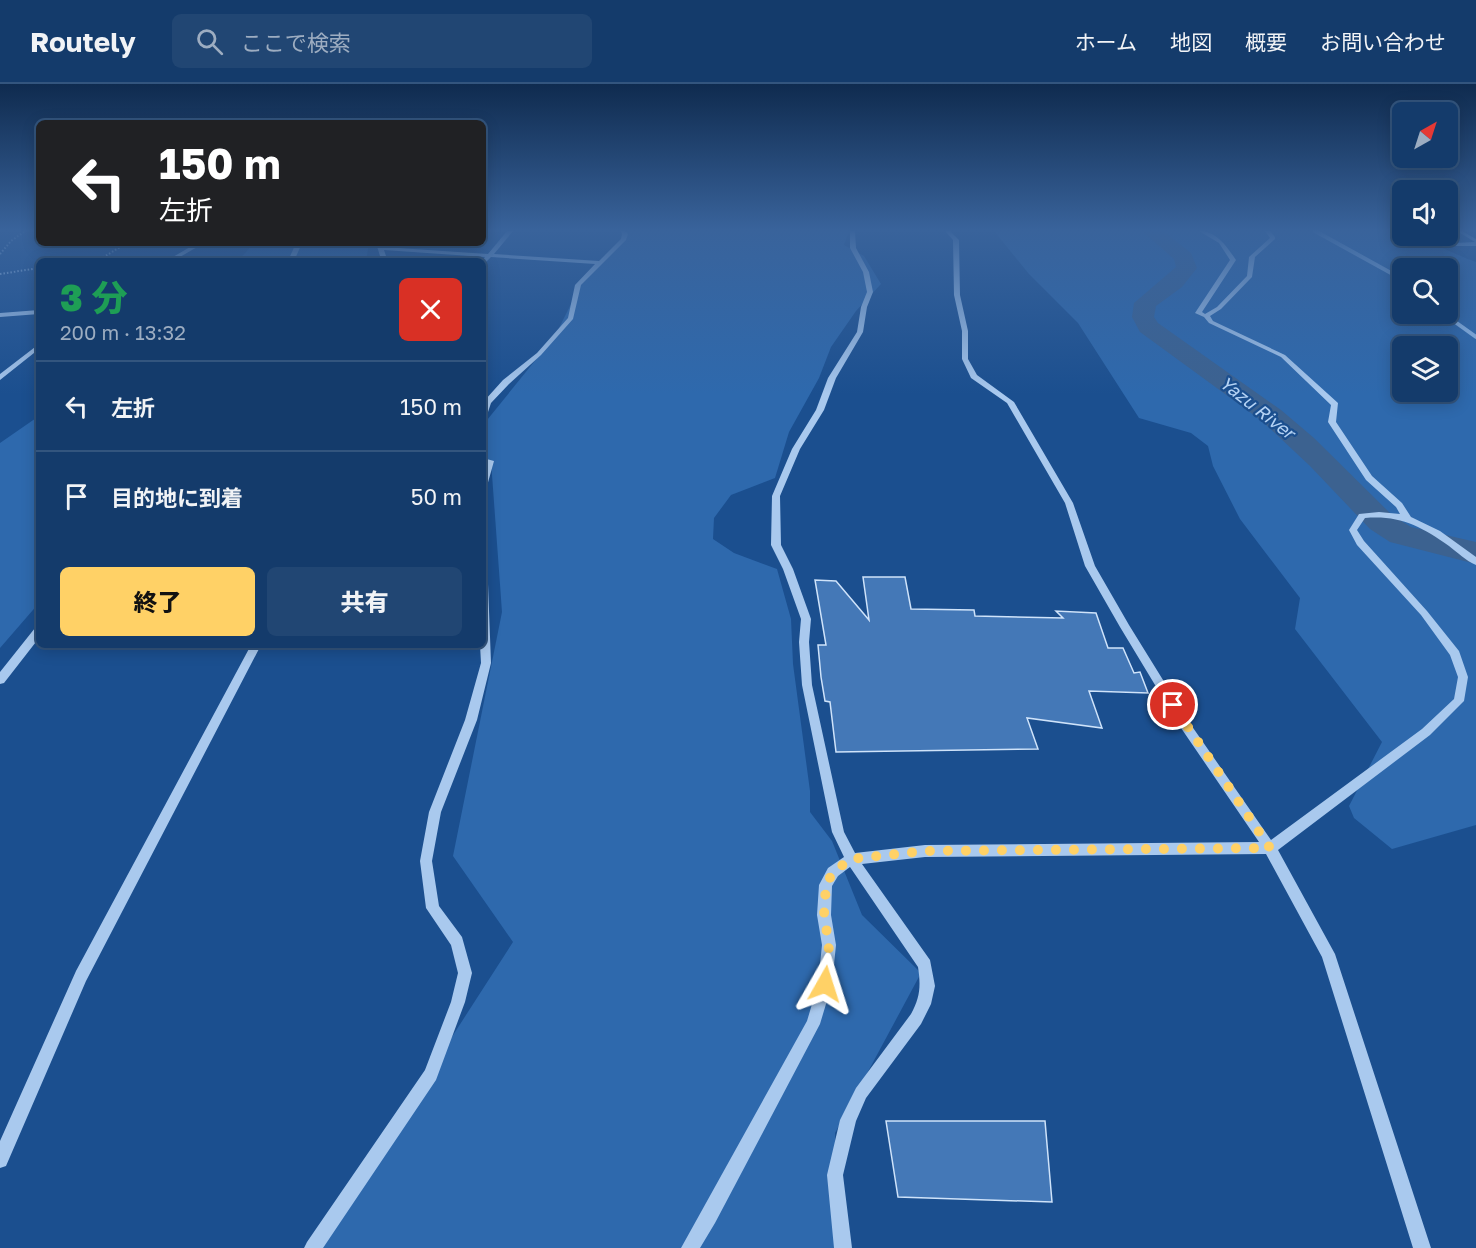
<!DOCTYPE html>
<html lang="ja">
<meta charset="utf-8">
<style>
body{margin:0;font-family:"Golos Text","Noto Sans JP",sans-serif;background:#214673;color:#f1f3f6;height:100vh;display:flex;flex-direction:column;font-size:22px;white-space:nowrap}
*{box-sizing:border-box;margin:0}
p{font-size:20px;color:#9dadc1}
.icon{flex:none;width:33px;height:33px;fill:none;stroke:currentColor;stroke-width:2;stroke-linecap:round;stroke-linejoin:round}
.map{position:relative;flex:1;overflow:hidden}
.sheet{position:absolute;left:36px;top:174px;width:450px;height:390px;display:flex;flex-direction:column;background:#143b6b;border-radius:9px;box-shadow:0 3px 15px #0003,0 0 0 2px #33557e}
.sheet>*{flex:none}
.hud{position:absolute;left:36px;top:36px;width:450px;height:126px;border-radius:9px;box-shadow:0 3px 15px #0003,0 0 0 2px #33557e;background:#202124;color:#fff;overflow:hidden}
.needle{width:39px;rotate:39deg}
.tools{position:absolute;left:1392px;top:18px;display:grid;gap:12px}
.tools a{display:grid;place-items:center;width:66px;height:66px;border-radius:9px;background:#143b6b;box-shadow:0 3px 15px #0003,0 0 0 2px #33557e;font-size:30px}
.pin{position:absolute;display:grid;place-items:center;width:51px;height:51px;color:#fff;margin:-26px;border:3px solid #fff;border-radius:50%;box-shadow:0 2px 6px #0007}
.me{position:absolute;width:66px;margin:-33px;rotate:6deg;stroke-linejoin:round;filter:drop-shadow(0 0 4px #0008)}
.turn{display:flex;align-items:center;gap:21px;height:126px;padding:0 24px;font-size:27px}
.turn .icon{width:78px;height:78px;stroke-width:2.5}
.turn b{display:block;font-size:42px;line-height:51px}
.round{display:grid;place-items:center;flex:none;width:63px;height:63px;border-radius:9px;background:#214673}
.summary{display:flex;align-items:center;justify-content:space-between;height:102px;padding:0 24px}
h1{font-size:36px;font-weight:800;line-height:45px;color:#1e9e55}
.cta{display:flex;gap:12px;margin-top:auto;padding:12px 24px}
.cta a{flex:1;height:69px;border-radius:9px;background:#ffd166;color:#111;font-size:24px;font-weight:800;line-height:69px;text-align:center}
.cta a+a{background:#214673;color:#f1f3f6}
ul{padding:0;list-style:none}
li{display:flex;align-items:center;gap:18px;height:90px;padding:0 24px;border-top:2px solid #33557e}
li div{flex:1}
li b{display:block;font-size:22px}
li em{font-style:normal}
header{display:flex;align-items:center;gap:36px;box-sizing:border-box;height:84px;padding:0 30px;background:#143b6b;border-bottom:2px solid #33557e}
header strong{font-size:28px}
nav{display:flex;gap:33px;margin-inline-start:auto;font-size:21px}
.search{width:420px;height:54px;background:#214673;display:flex;align-items:center;gap:15px;box-sizing:border-box;padding:0 21px;border-radius:9px;color:#9dadc1;font-size:22px}
.map>svg:first-child{display:block}
.green{fill:#2e69ad;fill-rule:evenodd}
.lines{fill:none;stroke-linecap:round;stroke-linejoin:round}
.stream{stroke:#9cc4f0;stroke-width:4}
.river{fill:#3c6290;fill-rule:evenodd}
.building{fill:#4478b7;stroke:#cfe3fa;stroke-width:1.5}
.path{stroke:#a9c9ee;stroke-width:2;stroke-dasharray:1.5 2;stroke-linecap:butt}
.minor{fill:#a9c9ee;fill-rule:evenodd}
.route{stroke:#ffd166;stroke-width:10;stroke-dasharray:0 18}
.labels{text-anchor:middle;stroke-width:4.5;stroke-linejoin:round;paint-order:stroke}
.far-water-label{font-size:18px;font-style:italic;fill:#b5d3f5;stroke:#1b4f8f}
</style>
<header>
<strong>Routely</strong>
<div class="search"><svg class="icon" aria-label="search" viewBox="0 0 24 24"><circle cx="10" cy="10" r="6"/><path d="M15 15l6 6"/></svg>ここで検索</div>
<nav><a>ホーム</a><a>地図</a><a>概要</a><a>お問い合わせ</a></nav>
</header>
<div class="map">
<svg width="1476" height="1164" viewBox="0 0 1476 1164">
<rect width="100%" height="100%" fill="#1b4f8f"/>
<path class="green" d="M621,147H849L844,161L864,172L881,200L856,227L831,263L819,294L789,348L775,394L731,411L714,434L713,455L734,469L777,485L791,535L793,580L810,707V728L832,757L862,831L921,889L835,1049L839,1164H316L513,858L453,772L502,528L491,377L483,374V341L555,252L580,202L626,155Z
M994,147H1402V152C1422,152 1455,171 1476,178V741L1392,765L1354,734L1349,722L1382,658L1295,545L1300,514L1240,435L1213,382L1208,362L1191,349L1139,334L1078,239L1029,190ZM1402,184H1448V230H1402ZM1402,262H1448V308H1402Z
M254,159H369L366,177H238Z
M39,332V519L0,564V359Z"/>
<g class="lines">
<path class="stream" d="M1315,147L1391,189L1402,198
M1444,230L1476,253"/>
<path class="river" d="M1142,147H1163L1191,169L1197,184L1182,203L1156,222L1154,233L1158,239L1281,326L1314,354L1392,431L1411,443L1476,458V480L1390,458L1370,445L1310,382L1262,337L1140,248L1132,233L1134,219L1176,183L1174,175Z"/>
</g>
<path class="building" d="M863,493H905L911,525L974,526L975,532L1063,534L1056,527L1096,529L1108,564H1123L1134,589L1140,588L1148,609L1089,607L1102,644L1027,634L1038,665L836,668L830,618L825,617L821,593L818,561H826L815,496L836,497L869,536Z
M886,1037H1045L1052,1118L898,1113Z"/>
<g class="lines">
<path class="path" d="M102,159L122,162
M0,170L11,157L25,147
M97,177L127,159
M0,190L39,184"/>
<path class="minor" d="M507,147H513L494,170L599,177L621,155L622,150L621,147H625L628,150L626,156L581,201L573,235L541,271L509,300L491,319L487,331L483,333V321L485,316L503,296L537,269L568,234L575,201L595,180L491,173L483,181L482,177L485,173L384,166L386,172L384,177H378L380,172L376,159H382L383,163L488,170Z
M850,147H855L856,164L869,188L873,208L867,223L863,248L836,294L824,326L800,365L780,412L781,461L793,485L811,535L809,558L812,601L844,748L855,769L925,761L1259,758L1181,644L1120,543L1085,482L1065,419L1007,319L971,294L962,275V247L954,211L953,156L945,147H950L959,156L960,211L968,247V275L977,291L1014,318L1073,419L1095,482L1129,541L1189,638L1271,756L1422,645L1454,615L1458,593L1450,571L1421,531L1357,461L1349,446L1359,430L1379,428L1400,430L1396,423L1366,396L1328,338L1331,321L1281,273L1209,239L1204,233L1195,229L1230,176L1219,159L1199,147C1217,147 1227,163 1236,176L1202,228L1205,230L1217,223L1247,192L1249,173L1270,154L1265,147H1270L1275,153V155L1255,173L1252,193L1221,225L1210,232L1213,237L1285,271L1338,319L1336,338L1372,392L1402,419L1411,433L1440,447L1476,473V481C1466,477 1457,468 1449,462C1421,442 1399,431 1365,434L1357,446L1364,457L1427,527L1459,567L1468,593L1464,617L1430,651L1278,766L1335,870L1431,1164H1413L1322,873L1266,770L925,773L862,780L930,876L935,902L931,920L921,940L866,1014L856,1037L843,1091L852,1164H834L827,1091L840,1036L856,1004L911,930C920,914 921,902 918,883L850,783L838,792L832,802L831,831L836,861L832,900L820,940L715,1139L700,1164H681L807,937L818,900L822,861L817,831L819,801L828,784L844,773L832,748L802,601L799,558L801,535L783,485L771,461L772,412L792,365L816,326L828,294L857,248L861,223L867,208L863,188L850,164Z
M1457,147H1462L1476,155V162H1453V160L1455,159L1475,158Z
M197,159H204L173,177H166Z
M296,159H302L294,177H288Z
M39,226V230L0,233V229Z
M39,260V265L0,296V290Z
M483,374L494,377L487,402L483,405V387L485,379L483,378Z
M483,497L488,500L491,579L477,636L441,728L432,777L439,822L462,853L472,889L465,918L436,996L323,1164H304L307,1158L425,986L451,918L458,889L451,861L426,824L420,777L429,728L465,636L481,579L480,561H483Z
M39,543V554L4,599L0,600V588L35,544Z
M251,561H261L86,897L6,1082L0,1084V1057L76,887Z"/>
</g>
<linearGradient id="sky" x2="0" y2="1"><stop stop-color="#0f2b4f"/><stop offset="0.47" stop-color="#39639b"/><stop offset="1" stop-color="#39639b" stop-opacity="0"/></linearGradient>
<rect width="1476" height="310" fill="url(#sky)"/>
<g class="lines">
<path class="route" d="M825,900L829,861L824,831L826,801L833,788L851,775L925,767L1270,764L1173,621"/>
</g>
<g class="labels">
<g class="far-water-label">
<text transform="translate(1257 324) rotate(38)" y="6">Yazu River</text>
</g>
</g>
</svg>
<div class="tools">
<a><svg class="needle" viewBox="-14 -14 28 28"><path d="M0-13l5 13h-10z" fill="#e53935"/><path d="M0 13l5-13h-10z" fill="#9dadc1"/></svg></a>
<a><svg class="icon" aria-label="sound" viewBox="0 0 24 24"><path d="M4 9h4l5-4v14l-5-4H4zM17 9q2 3 0 6"/></svg></a>
<a><svg class="icon" aria-label="search" viewBox="0 0 24 24"><circle cx="10" cy="10" r="6"/><path d="M15 15l6 6"/></svg></a>
<a><svg class="icon" aria-label="layers" viewBox="0 0 24 24"><path d="M12 4l9 5-9 5-9-5zM3 14l9 5 9-5"/></svg></a>
</div>
<div class="pin" style="left:1173px;top:621px;background:#d93025"><svg class="icon" aria-label="arrive" viewBox="0 0 24 24"><path d="M6 21V4h12l-3 4 3 4H6"/></svg></div>
<svg class="me" style="left:825px;top:900px" viewBox="-20 -20 40 40"><path d="M0-17L14 15 0 8-14 15z" fill="#ffd166" stroke="#fff" stroke-width="4"/></svg>
<div class="hud">
<div class="turn"><svg class="icon" aria-label="left" viewBox="0 0 24 24"><path d="M17 20v-9H6M10 6l-5 5 5 5"/></svg><div><b>150 m</b>左折</div></div>
</div>
<section class="sheet">
<div class="summary"><div><h1>3 分</h1><p>200 m · 13:32</p></div><a class="round" style="background:#d93025;color:#fff"><svg class="icon" aria-label="close" viewBox="0 0 24 24"><path d="M6 6l12 12M18 6L6 18"/></svg></a></div>
<ul>
<li><svg class="icon" aria-label="left" viewBox="0 0 24 24"><path d="M17 20v-9H6M10 6l-5 5 5 5"/></svg><div><b>左折</b></div><em>150 m</em></li>
<li><svg class="icon" aria-label="arrive" viewBox="0 0 24 24"><path d="M6 21V4h12l-3 4 3 4H6"/></svg><div><b>目的地に到着</b></div><em>50 m</em></li>
</ul>
<div class="cta"><a>終了</a><a>共有</a></div>
</section>
</div>
